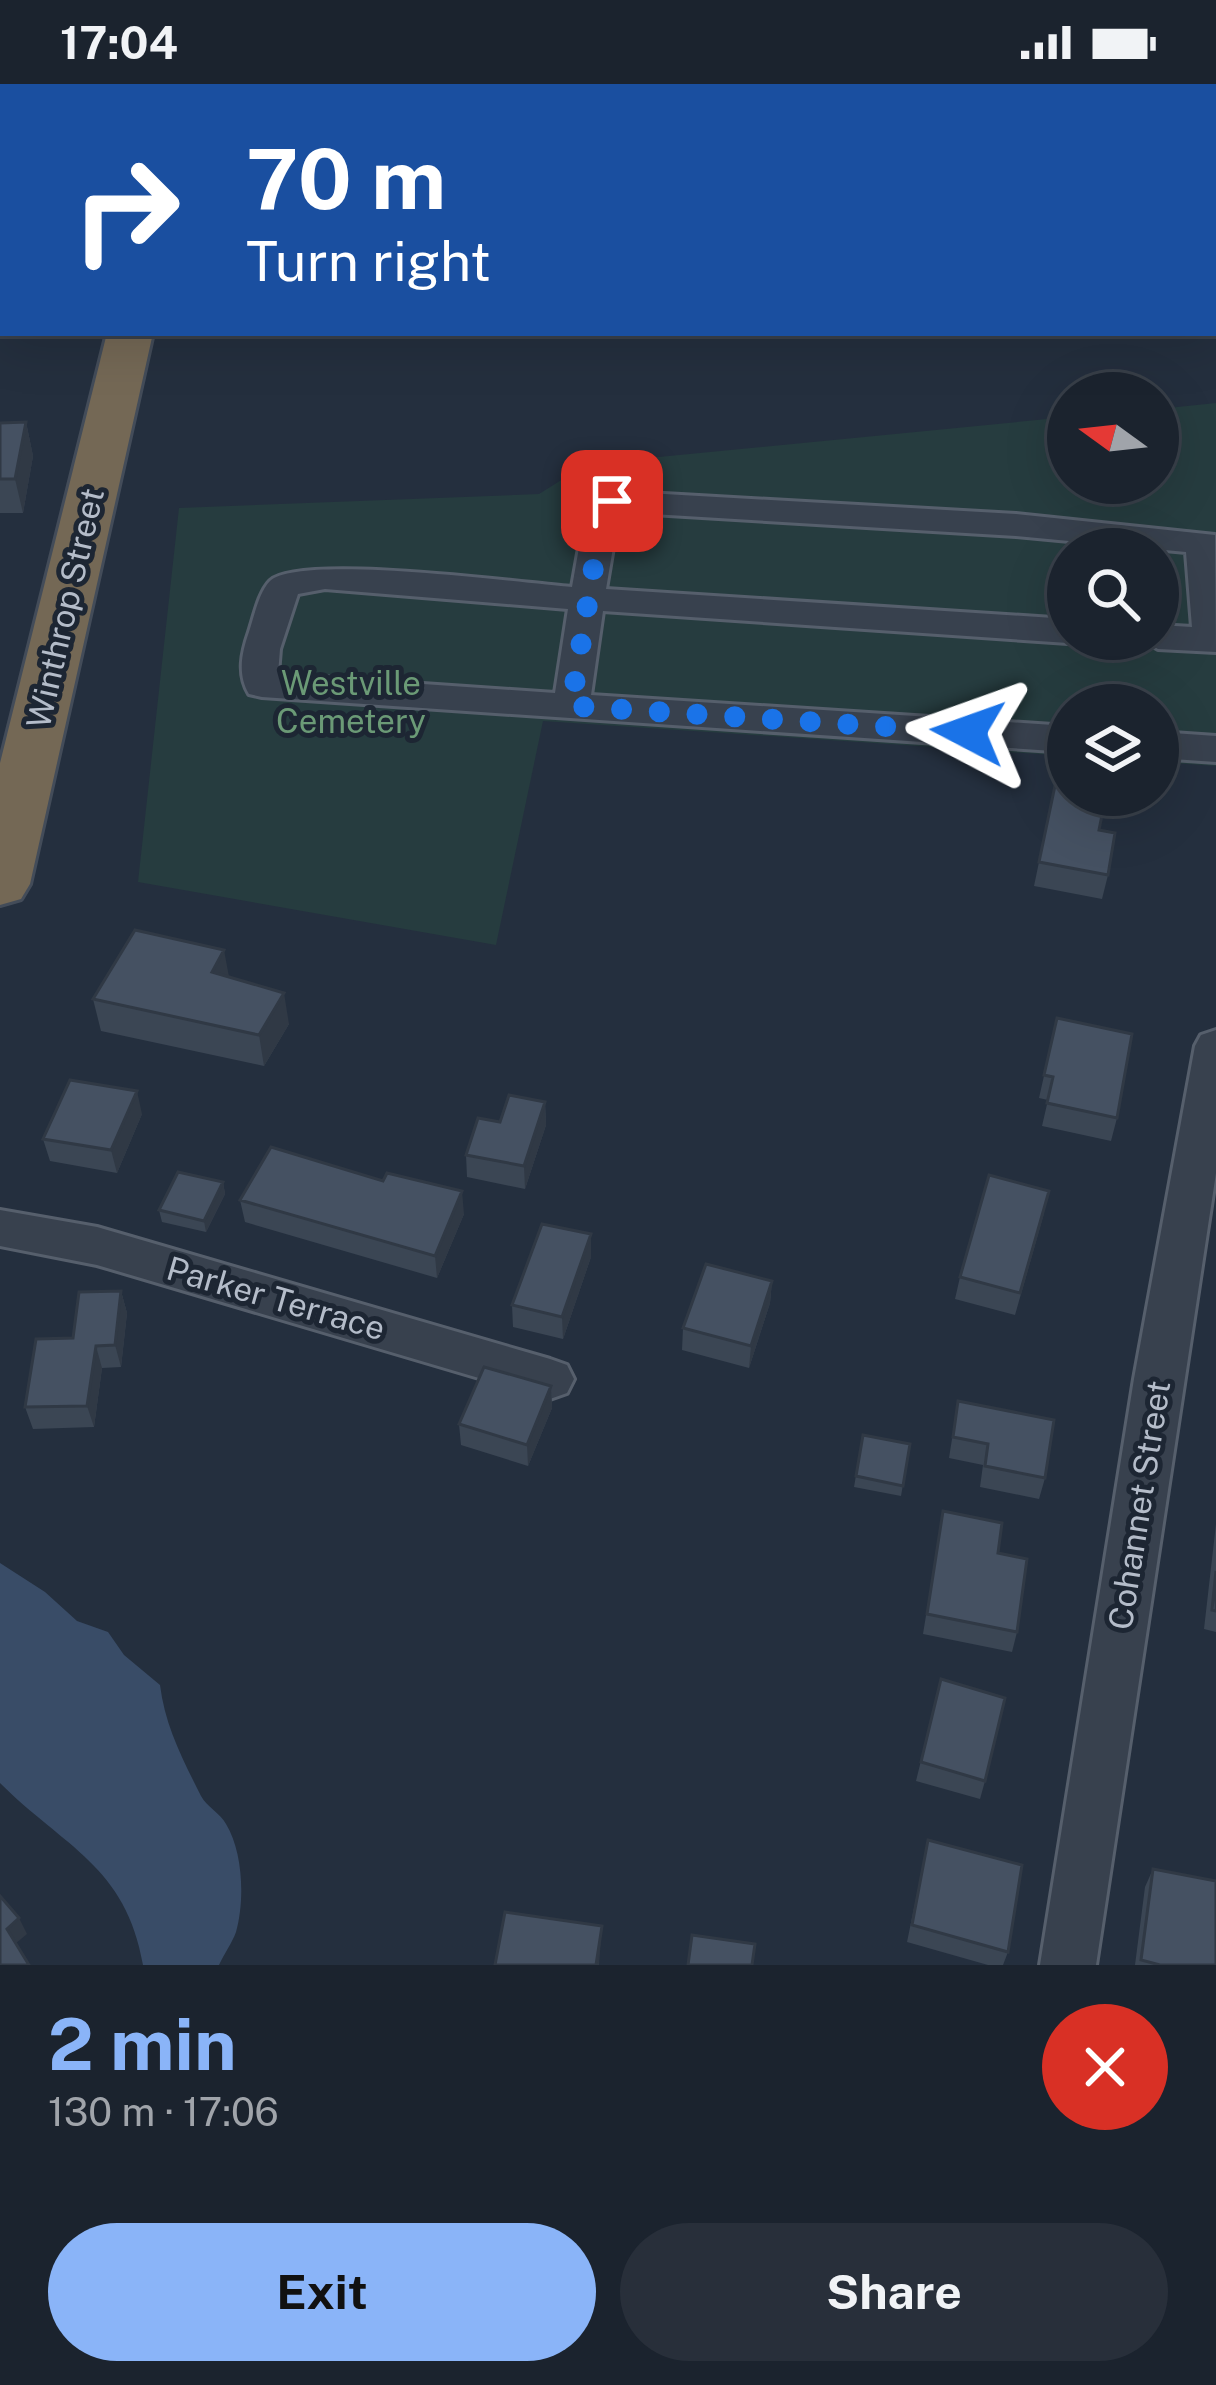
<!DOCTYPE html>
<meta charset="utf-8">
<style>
body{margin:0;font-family:"Public Sans",sans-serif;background:#282f3a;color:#f1f3f6;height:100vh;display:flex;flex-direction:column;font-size:45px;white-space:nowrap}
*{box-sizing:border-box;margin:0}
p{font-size:39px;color:#a0a4aa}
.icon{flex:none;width:66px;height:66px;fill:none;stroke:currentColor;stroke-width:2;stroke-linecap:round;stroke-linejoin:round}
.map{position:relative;height:1881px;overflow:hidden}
.side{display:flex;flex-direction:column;background:#1b232e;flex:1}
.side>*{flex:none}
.guide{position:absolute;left:0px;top:0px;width:1218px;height:252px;box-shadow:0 12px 48px #0002,0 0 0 3px #39404a;background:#1a4fa0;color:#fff;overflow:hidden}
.needle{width:78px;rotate:285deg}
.buttons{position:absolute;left:1047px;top:288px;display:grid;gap:24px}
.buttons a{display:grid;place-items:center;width:132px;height:132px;border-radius:50%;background:#1b232e;box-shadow:0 12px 48px #0002,0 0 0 3px #39404a;font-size:60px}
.pin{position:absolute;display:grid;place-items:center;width:102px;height:102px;color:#fff;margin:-51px;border-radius:24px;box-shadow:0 6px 18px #0006}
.me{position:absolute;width:132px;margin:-66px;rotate:274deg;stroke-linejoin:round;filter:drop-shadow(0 0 9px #0008)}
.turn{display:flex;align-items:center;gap:42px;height:252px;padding:0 48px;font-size:54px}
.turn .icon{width:156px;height:156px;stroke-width:2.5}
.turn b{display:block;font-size:84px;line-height:102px}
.round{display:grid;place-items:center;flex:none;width:126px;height:126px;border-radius:63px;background:#282f3a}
.overview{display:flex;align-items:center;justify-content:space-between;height:204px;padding:0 48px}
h1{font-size:72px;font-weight:700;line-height:90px;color:#8ab4f8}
.button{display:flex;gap:24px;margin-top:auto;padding:24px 48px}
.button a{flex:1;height:138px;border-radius:72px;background:#8ab4f8;color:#111;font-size:48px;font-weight:700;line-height:138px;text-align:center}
.button a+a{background:#282f3a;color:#f1f3f6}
.status{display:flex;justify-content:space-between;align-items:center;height:84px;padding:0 60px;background:#1b232e;direction:ltr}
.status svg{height:33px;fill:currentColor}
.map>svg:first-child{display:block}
.green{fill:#263c3f;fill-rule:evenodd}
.water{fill:#394c67}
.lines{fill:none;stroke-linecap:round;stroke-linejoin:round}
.minor-casing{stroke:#565f6c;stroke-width:6}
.highway-casing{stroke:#434c59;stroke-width:6}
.minor{fill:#38414e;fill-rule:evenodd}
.highway{fill:#746855;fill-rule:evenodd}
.wall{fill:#3b4654}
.shaded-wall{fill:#303945}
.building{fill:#455162;stroke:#303945;stroke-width:3}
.route{stroke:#1a73e8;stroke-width:21;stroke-dasharray:0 37.8}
.labels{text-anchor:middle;stroke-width:10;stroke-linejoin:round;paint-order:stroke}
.street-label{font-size:33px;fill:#b4bcc9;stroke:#1d2633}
.park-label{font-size:33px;fill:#6b9a76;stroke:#1d2633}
</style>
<div class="status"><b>17:04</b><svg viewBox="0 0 49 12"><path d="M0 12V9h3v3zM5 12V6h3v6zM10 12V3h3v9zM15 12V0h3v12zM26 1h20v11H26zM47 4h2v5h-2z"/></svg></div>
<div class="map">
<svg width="1216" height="1881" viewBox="0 0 1216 1881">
<rect width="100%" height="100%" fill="#242f3e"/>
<path class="green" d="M1216,319V682L1158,678V621H1068V672L543,637L496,861L138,798L179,424L539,410L587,380L1068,333V399H1158V325ZM1068,465H1158V555H1068Z"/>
<path class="water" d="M0,1479L45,1508L77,1537L108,1548L124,1571L160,1601C165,1642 183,1676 201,1712C207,1723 220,1729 226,1740C243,1768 245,1816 236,1848C232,1859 224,1870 219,1881H143C126,1782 64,1763 0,1699Z"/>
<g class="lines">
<defs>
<path id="minor" d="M440,0H468L439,3Z
M1215,20H1216V39H1215Z
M612,407L1016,430L1215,451L1216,568L1158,565L1141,555H1158V541L1192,543L1186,468L1016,452L619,428L606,505L1068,535V555H1081L1068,559L603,527L591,611L1068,642V668L262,613L249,610C237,590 242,568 249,548C254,533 259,508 270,497C298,469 523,499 572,503L587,419L592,412ZM325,505L568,525L555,609L278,590L280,565L298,510Z
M1158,648L1216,652V678L1158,674Z
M1216,946V1089L1096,1881H1040L1134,1295L1195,962L1201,951Z
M0,1126L97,1143L550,1275L567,1281L574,1295L567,1309L550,1315L97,1181L0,1162Z"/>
<path id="highway" d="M107,249H153L30,800L21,815L0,821V679Z"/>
</defs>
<use href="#minor" class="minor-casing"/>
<use href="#highway" class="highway-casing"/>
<use href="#minor" class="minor"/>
<use href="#highway" class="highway"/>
</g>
<path class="wall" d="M530,0H575V3H530Z
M26,338L33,372L23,429H0V339Z
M1099,746L1108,791L1102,815L1034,802L1039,778Z
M229,893L289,940L264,982L101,947L93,915Z
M1057,934L1117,1034L1111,1057L1042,1042L1048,1016L1039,1014Z
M545,1018L546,1041L525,1105L467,1093L466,1071L500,1038Z
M142,1030L117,1089L50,1077L43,1055Z
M223,1098L225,1110L206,1148L162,1138L159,1126Z
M240,1116L464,1130L437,1194L245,1138Z
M1044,1129L1015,1231L955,1215L960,1193Z
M591,1173L563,1255L513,1243L512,1221Z
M772,1197L770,1219L749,1284L682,1266L683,1244Z
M121,1207L127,1229L121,1283L102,1284L94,1343L33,1345L25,1323L73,1254Z
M551,1302L552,1324L528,1382L461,1361L459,1340Z
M958,1317L1045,1394L1039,1415L980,1403L983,1381L949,1374Z
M863,1351L910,1360L901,1412L854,1403Z
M943,1427L998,1469L1017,1548L1012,1568L923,1550Z
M1216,1440V1548L1204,1545Z
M941,1595L985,1697L980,1715L916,1697Z
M928,1756L1008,1868L1003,1881H988L907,1858Z
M1153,1785L1216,1881H1135L1145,1803Z"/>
<path class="shaded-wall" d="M26,338L33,372L23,429L15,395Z
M224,866L230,898L212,888Z
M284,909L289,940L264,982L259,951Z
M137,1007L142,1030L117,1089L111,1066Z
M545,1018L546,1041L525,1105L524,1082Z
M223,1098L225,1110L206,1148L204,1137Z
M462,1107L464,1130L437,1194L435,1172Z
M591,1150V1173L563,1255L562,1233Z
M772,1197L770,1219L749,1284L751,1262Z
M121,1207L127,1229L121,1283L115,1261Z
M96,1262L102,1284L94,1343L87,1322Z
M551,1302L552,1324L528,1382L527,1361Z
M19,1834L27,1850L15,1860L7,1845Z
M602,1842L599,1881H596Z"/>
<path class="building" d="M293,0H330L329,3H292Z
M1007,0H1047L1048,3H1008Z
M26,338L15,395H0V339Z
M1057,692L1068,694V711H1106L1099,746L1115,749L1108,791L1039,778Z
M135,846L224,866L212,888L284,909L259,951L93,915Z
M1057,934L1132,950L1117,1034L1047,1019L1053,993L1044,991Z
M70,996L137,1007L111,1066L43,1055Z
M509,1011L545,1018L524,1082L466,1071L478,1034L500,1038Z
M271,1063L383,1097L387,1089L462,1107L435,1172L240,1116Z
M178,1088L223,1098L204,1137L159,1126Z
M989,1091L1049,1107L1020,1209L960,1193Z
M542,1140L591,1150L562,1233L512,1221Z
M706,1180L772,1197L751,1262L683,1244Z
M121,1207L115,1261L96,1262L87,1322L25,1323L36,1255L73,1254L79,1208Z
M484,1283L551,1302L527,1361L459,1340Z
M958,1317L1054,1336L1045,1394L985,1382L988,1360L953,1353Z
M863,1351L910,1360L903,1402L856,1392Z
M943,1427L1002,1439L998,1469L1027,1475L1017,1548L927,1530Z
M1216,1487V1527L1212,1526Z
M941,1595L1005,1614L985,1697L921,1678Z
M928,1756L1022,1781L1008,1868L912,1841Z
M1153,1785L1216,1797V1881H1160L1141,1876Z
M0,1812L19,1834L7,1845L29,1881H0Z
M505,1828L602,1842L596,1881H495Z
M692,1851L755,1860L752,1881H688Z"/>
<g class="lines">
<path class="route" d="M612,417L604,419L571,622L968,648"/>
</g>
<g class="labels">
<g class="street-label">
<text transform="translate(65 524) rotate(-77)" y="12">Winthrop Street</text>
<text transform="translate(276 1214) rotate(16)" y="12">Parker Terrace</text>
<text transform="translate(1139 1421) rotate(-81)" y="12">Cohannet Street</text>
</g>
<g class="park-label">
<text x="351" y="611">Westville<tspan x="351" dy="38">Cemetery</tspan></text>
</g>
</g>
</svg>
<div class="buttons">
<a><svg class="needle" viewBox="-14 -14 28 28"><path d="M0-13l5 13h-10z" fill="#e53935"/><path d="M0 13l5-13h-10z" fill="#a0a4aa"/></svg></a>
<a><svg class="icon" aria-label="search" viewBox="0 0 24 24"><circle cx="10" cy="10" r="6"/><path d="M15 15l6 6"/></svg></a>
<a><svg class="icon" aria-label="layers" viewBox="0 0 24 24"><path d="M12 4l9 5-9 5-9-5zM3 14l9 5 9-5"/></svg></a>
</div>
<div class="pin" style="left:612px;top:417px;background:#d93025"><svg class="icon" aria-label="arrive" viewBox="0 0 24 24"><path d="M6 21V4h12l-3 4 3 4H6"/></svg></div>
<svg class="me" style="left:968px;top:648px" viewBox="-20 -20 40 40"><path d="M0-17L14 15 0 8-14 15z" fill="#1a73e8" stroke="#fff" stroke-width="4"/></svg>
<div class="guide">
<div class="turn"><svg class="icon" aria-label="right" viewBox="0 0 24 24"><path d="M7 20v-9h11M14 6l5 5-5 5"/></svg><div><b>70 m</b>Turn right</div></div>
</div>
</div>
<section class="side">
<div class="overview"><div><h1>2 min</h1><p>130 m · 17:06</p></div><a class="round" style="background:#d93025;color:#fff"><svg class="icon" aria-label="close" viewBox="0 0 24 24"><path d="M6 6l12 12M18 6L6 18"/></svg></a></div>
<div class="button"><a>Exit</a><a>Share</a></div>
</section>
